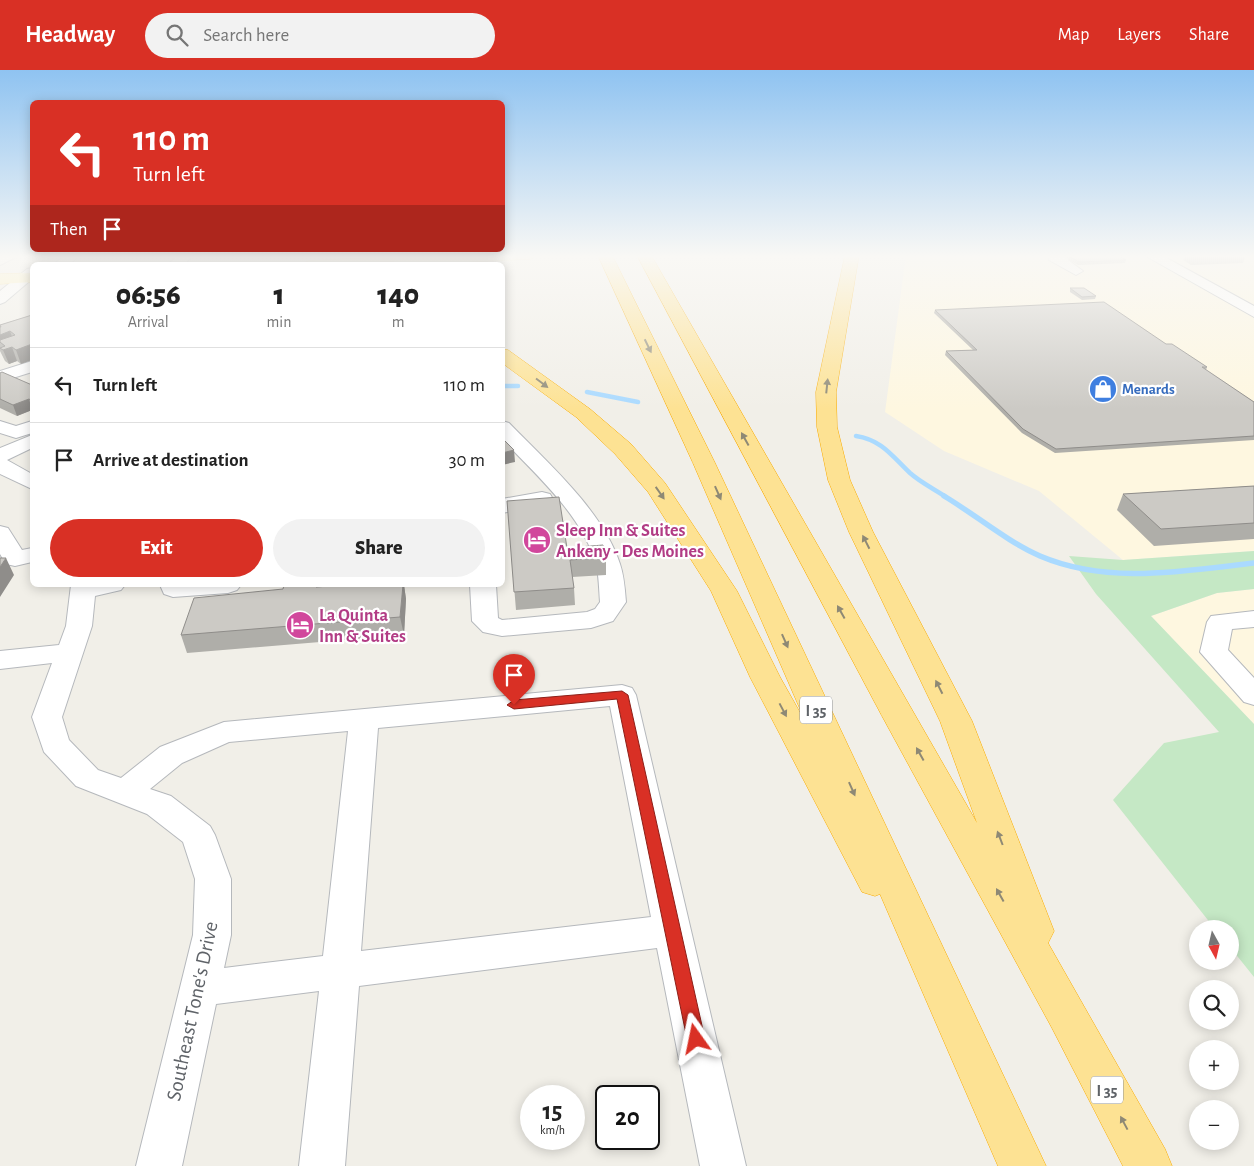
<!DOCTYPE html>
<meta charset="utf-8">
<style>
body{margin:0;font-family:"Alegreya Sans",sans-serif;background:#f2f2f2;color:#222;height:100vh;display:flex;flex-direction:column;font-size:19px;white-space:nowrap}
*{box-sizing:border-box;margin:0}
p{font-size:16px;color:#767676}
.icon{flex:none;width:28px;height:28px;fill:none;stroke:currentColor;stroke-width:2;stroke-linecap:round;stroke-linejoin:round}
.map{position:relative;flex:1;overflow:hidden}
.drawer{position:absolute;left:30px;top:192px;width:475px;height:325px;display:flex;flex-direction:column;background:#fff;border-radius:8px;box-shadow:0 2px 12px #0003}
.drawer>*{flex:none}
.top-card{position:absolute;left:30px;top:30px;width:475px;height:152px;border-radius:8px;box-shadow:0 2px 12px #0003;background:#d93025;color:#fff;overflow:hidden}
.needle{width:32px;rotate:172deg}
.fabs{position:absolute;left:1189px;top:850px;display:grid;gap:10px}
.fabs a{display:grid;place-items:center;width:50px;height:50px;border-radius:50%;background:#fff;box-shadow:0 2px 12px #0003;font-size:25px}
.speed{position:absolute;left:520px;top:1015px;display:flex;gap:10px;font-size:25px;font-weight:700;text-align:center}
.speed>*{display:grid;place-content:center;width:65px;height:65px;border-radius:50%;background:#fff;box-shadow:0 2px 12px #0003;line-height:1}
.speed small{font-size:12px;font-weight:400}
.speed .limit{border:2px solid #111;border-radius:8px;background:#fff;color:#111}
.pin{position:absolute;display:grid;place-items:center;width:42px;height:42px;color:#fff;margin:-51px -21px;border-radius:50% 50% 50% 0;rotate:-45deg;box-shadow:0 0 5px #0007}
.pin .icon{rotate:45deg}
.me{position:absolute;width:55px;margin:-28px;rotate:348deg;stroke-linejoin:round;filter:drop-shadow(0 0 4px #0008)}
.turn{display:flex;align-items:center;gap:18px;height:105px;padding:0 20px;font-size:22px}
.turn .icon{width:65px;height:65px;stroke-width:2.5}
.turn b{display:block;font-size:35px;line-height:42px}
.then{display:flex;align-items:center;height:48px;padding:0 20px;background:#0003;gap:10px;font-size:19px}
.eta{display:flex;justify-content:space-evenly;align-items:center;height:85px;text-align:center}
.eta b{font-size:30px;font-weight:800;line-height:35px}
.primary-button{display:flex;gap:10px;margin-top:auto;padding:10px 20px}
.primary-button a{flex:1;height:58px;border-radius:30px;background:#d93025;color:#fff;font-size:20px;font-weight:800;line-height:58px;text-align:center}
.primary-button a+a{background:#f2f2f2;color:#222}
ul{padding:0;list-style:none}
li{display:flex;align-items:center;gap:15px;height:75px;padding:0 20px;border-top:1px solid #e0e0e0}
li div{flex:1}
li b{display:block;font-size:19px}
li em{font-style:normal}
header{display:flex;align-items:center;gap:30px;box-sizing:border-box;height:70px;padding:0 25px;background:#d93025;color:#fff}
header strong{font-size:24px}
nav{display:flex;gap:28px;margin-inline-start:auto;font-size:18px}
.search{width:350px;height:45px;background:#f2f2f2;display:flex;align-items:center;gap:12px;box-sizing:border-box;padding:0 18px;border-radius:28px;color:#767676;font-size:19px}
.map>svg:first-child{display:block}
.commercial{fill:#fef7e0}
.green{fill:#c5e8c5}
.lines{fill:none;stroke-linecap:round;stroke-linejoin:round}
.stream-far1{stroke:#aadaff;stroke-width:4.5}
.stream{stroke:#aadaff;stroke-width:5.5}
.minor-casing{stroke:#b5b8bc;stroke-width:2}
.major-casing{stroke:#f2c960;stroke-width:1}
.highway-casing{stroke:#f9ab00;stroke-width:1}
.minor{fill:#fff;fill-rule:evenodd}
.major{fill:#fff2af;fill-rule:evenodd}
.highway{fill:#fde293;fill-rule:evenodd}
.wall{fill:#afaea9}
.shaded-wall{fill:#8f8d8a}
.building{fill:#cccac5;stroke:#8f8d8a}
.oneway{fill:#8e8975}
.route{fill:#d93025;stroke:#8d1f18}
.labels{text-anchor:middle;stroke-width:4.5;stroke-linejoin:round;paint-order:stroke}
.far-shop-label{font-size:15px;font-weight:bold;fill:#366cbe;stroke:#fff;text-anchor:start}
.shield{fill:#fff;stroke:#8f9295;stroke-width:1}
.shield-label{font-size:16px;font-weight:bold;fill:#5f6368}
.hotel-label{font-size:18px;font-weight:bold;fill:#b23c85;stroke:#fff;text-anchor:start}
.near-street-label{font-size:21px;fill:#5f6368;stroke:#fff}
</style>
<header>
<strong>Headway</strong>
<div class="search"><svg class="icon" aria-label="search" viewBox="0 0 24 24"><circle cx="10" cy="10" r="6"/><path d="M15 15l6 6"/></svg>Search here</div>
<nav><a>Map</a><a>Layers</a><a>Share</a></nav>
</header>
<div class="map">
<svg width="1254" height="1096" viewBox="0 0 1254 1096">
<rect width="100%" height="100%" fill="#f1efe8"/>
<path class="commercial" d="M906,185H1254V481L1123,490L1039,421L944,381L885,342Z
M1254,519V654L1151,546L1217,523Z"/>
<path class="green" d="M1254,481V519L1217,523L1151,546L1254,654V907L1230,877V859H1215L1113,730L1164,673L1219,662L1096,524L1069,486L1123,490Z"/>
<g class="lines">
<path class="stream-far1" d="M502,316H518
M587,322L638,332
M856,366C882,370 892,386 910,403C920,412 934,419 946,427"/>
<path class="stream" d="M944,426C976,445 1006,471 1040,486C1108,515 1183,501 1254,493"/>
<defs>
<path id="minor" d="M20,185L0,195V186Z
M64,185H79L69,195H54Z
M178,185H194L183,195H168Z
M1048,185H1084L1082,188L1068,190L1083,201L1076,205L1049,190Z
M1144,185H1161L1254,236V247Z
M32,198V209L5,232L0,234V221L27,199Z
M32,291V302L0,312V301Z
M0,351L16,356L32,351V363L16,368L0,363Z
M502,351L509,353C547,392 603,441 620,494C624,506 625,519 626,532L613,551L591,558L502,566L483,562L472,551L470,515H496L498,548L502,550L587,542L595,539L600,532C599,519 599,506 596,494C582,445 536,405 502,369Z
M32,365V378L7,390L32,404V419L0,404V378Z
M542,422L550,424L553,429L550,434L502,443V429Z
M0,456L8,458L22,480L32,478V492L15,496L6,494L0,484Z
M71,515H125L121,520L95,526L92,556L62,647L69,670L98,700L121,708L160,677L224,652L622,615L632,618L636,625L746,1096H700L657,878L359,916L345,1096H299L319,921L216,934L182,1096H136L193,865L195,809L183,772L147,744L76,716L44,682L32,647L52,593L0,599V581L59,575L66,556ZM610,636L651,847L361,881L378,658ZM348,661L323,886L224,898L231,865V809L215,765L210,756L171,726L150,719L182,693L229,672Z
M160,515H241L237,520L228,523L173,527L164,524Z
M1254,541V557L1232,559L1228,580L1254,608V635L1244,632L1200,582L1207,552L1211,546Z"/>
<path id="major" d="M430,185H538L531,189L404,195H301L308,191Z
M0,204L32,203V212L0,214Z"/>
<path id="highway" d="M382,185H396L393,195H379Z
M598,185H612L715,393L1046,1096H998L880,824L875,826L862,822L750,607L711,521L648,422L615,384L576,347L502,293V279L508,280L590,339L631,374L665,413L737,521L780,607L807,655L693,393Z
M637,185H651L977,753L940,651L849,462L828,410L817,357L816,322L845,185H859L836,322L837,357L850,410L873,462L972,651L1054,861L1048,873L1165,1079L1172,1096H1123L1052,958L882,646Z"/>
</defs>
<use href="#minor" class="minor-casing"/>
<use href="#major" class="major-casing"/>
<use href="#highway" class="highway-casing"/>
<use href="#minor" class="minor"/>
<use href="#major" class="major"/>
<use href="#highway" class="highway"/>
</g>
<path class="wall" d="M1067,185L1126,190L1125,193L1078,195L1066,188Z
M1182,185H1246L1243,193L1191,195L1183,190L1184,186Z
M1070,218L1096,226L1095,229L1082,230L1070,222Z
M935,240L1166,274L1207,297L1206,300L1254,332V370L1055,383L1022,363L945,285L946,281L973,280L934,243Z
M32,245L21,294L17,291L9,294L5,291L0,281V255Z
M0,303L32,315V340L17,346L0,338Z
M1254,416V469L1154,476L1117,440L1123,424Z
M507,431L567,478L606,487V505L572,507L574,518L575,535L516,540Z
M342,515H404L406,529L404,565L187,583L181,565L283,519Z"/>
<path class="shaded-wall" d="M10,261L15,275L5,276L0,272V265Z
M32,274V290L21,294L16,280Z
M12,277L17,291L9,294L3,280Z
M29,329L32,340L17,346L13,335Z
M514,380L515,392L502,395V383Z
M6,488L14,505L0,527V497Z
M403,515H404L406,529L404,565L400,547Z"/>
<path class="building" d="M1067,185H1117L1126,190L1079,192Z
M1070,218H1084L1096,226L1082,227Z
M1104,232L1166,274H1172L1207,297H1202L1254,332V366L1056,379L1023,359L946,281L977,280L935,240Z
M32,245V274L16,280L12,277L3,280L0,278L5,276L0,272V270L15,265L10,261L0,265V257H1L0,255Z
M2,302L32,315V331L29,329L13,335L0,329V303Z
M502,368L514,380L502,383Z
M1254,416V453L1161,459L1123,424Z
M559,427L567,478L603,475L606,487L570,490L574,518L514,522L507,431Z
M0,488H6L0,497Z
M284,515H316V517L342,515H403L400,547L181,565L194,528L283,519Z"/>
<defs><path id="oneway-solid" d="M-6-.8H1V-3.2L6.5 0L1 3.2V.8H-6Z" transform="scale(1.25)"/></defs>
<g class="oneway">
<use href="#oneway-solid" transform="translate(648 276) rotate(64)"/>
<use href="#oneway-solid" transform="translate(542 313) rotate(37)"/>
<use href="#oneway-solid" transform="translate(827 316) rotate(-84)"/>
<use href="#oneway-solid" transform="translate(745 369) rotate(-119)"/>
<use href="#oneway-solid" transform="translate(660 423) rotate(55)"/>
<use href="#oneway-solid" transform="translate(718 423) rotate(66)"/>
<use href="#oneway-solid" transform="translate(866 472) rotate(-117)"/>
<use href="#oneway-solid" transform="translate(841 542) rotate(-119)"/>
<use href="#oneway-solid" transform="translate(785 571) rotate(66)"/>
<use href="#oneway-solid" transform="translate(939 617) rotate(-117)"/>
<use href="#oneway-solid" transform="translate(783 640) rotate(62)"/>
<use href="#oneway-solid" transform="translate(920 684) rotate(-119)"/>
<use href="#oneway-solid" transform="translate(852 719) rotate(66)"/>
<use href="#oneway-solid" transform="translate(1000 768) rotate(-111)"/>
<use href="#oneway-solid" transform="translate(1000 825) rotate(-119)"/>
<use href="#oneway-solid" transform="translate(1124 1053) rotate(-118)"/>
</g>
<linearGradient id="sky" x2="0" y2="1"><stop stop-color="#8fc3f1"/><stop offset="0.55" stop-color="#f9f8f5"/><stop offset="1" stop-color="#f9f8f5" stop-opacity="0"/></linearGradient>
<rect width="1254" height="339" fill="url(#sky)"/>
<path class="route" d="M622,621L628,625L705,969L702,975L696,977L689,975L687,969L617,629L514,639L507,635L514,630Z"/>
<defs>
<symbol id="shop-disc" viewBox="-11 -11 22 22"><circle r="9.5" fill="#3f7fe0" stroke="#fff"/><path d="M-5-2.5h2.3a2.7 3.5 0 0 1 5.4 0H5L5.5 6h-11ZM-1.5-2.5h3a1.5 2.3 0 0 0-3 0Z" fill="#fff"/></symbol>
<symbol id="hotel-disc" viewBox="-11 -11 22 22"><circle r="9.5" fill="#d1479c" stroke="#fff"/><path d="M-6-4.5h1.5V1H6V5H4.5V3h-9V5H-6ZM-4 0a1.8 1.8 0 1 1 3.6 0ZM.5 0V-2.5h3Q6-2.5 6 0Z" fill="#fff"/></symbol>
</defs>
<g fill-rule="evenodd">
<use href="#shop-disc" x="1087" y="303" width="32" height="32"/>
<use href="#hotel-disc" x="521" y="454" width="32" height="32"/>
<use href="#hotel-disc" x="284" y="539" width="32" height="32"/>
</g>
<g class="labels">
<g class="far-shop-label">
<text x="1122" y="324">Menards</text>
</g>
<g class="shield">
<rect x="800" y="626.5" width="32" height="27" rx="4"/>
<rect x="1091" y="1006.5" width="32" height="27" rx="4"/>
</g>
<g class="shield-label">
<text x="816" y="646">I 35</text>
<text x="1107" y="1026">I 35</text>
</g>
<g class="hotel-label">
<text x="556" y="466">Sleep Inn &amp; Suites<tspan x="556" dy="21">Ankeny - Des Moines</tspan></text>
<text x="319" y="551">La Quinta<tspan x="319" dy="21">Inn &amp; Suites</tspan></text>
</g>
<g class="near-street-label">
<text transform="translate(192 941) rotate(-78)" y="7">Southeast Tone's Drive</text>
</g>
</g>
</svg>
<div class="fabs">
<a><svg class="needle" viewBox="-14 -14 28 28"><path d="M0-13l5 13h-10z" fill="#e53935"/><path d="M0 13l5-13h-10z" fill="#767676"/></svg></a>
<a><svg class="icon" aria-label="search" viewBox="0 0 24 24"><circle cx="10" cy="10" r="6"/><path d="M15 15l6 6"/></svg></a>
<a>+</a>
<a>−</a>
</div>
<div class="speed"><div>15<small>km/h</small></div><div class="limit">20</div></div>
<div class="pin" style="left:514px;top:635px;background:#d93025"><svg class="icon" aria-label="arrive" viewBox="0 0 24 24"><path d="M6 21V4h12l-3 4 3 4H6"/></svg></div>
<svg class="me" style="left:696px;top:969px" viewBox="-20 -20 40 40"><path d="M0-17L14 15 0 8-14 15z" fill="#d93025" stroke="#fff" stroke-width="4"/></svg>
<div class="top-card">
<div class="turn"><svg class="icon" aria-label="left" viewBox="0 0 24 24"><path d="M17 20v-9H6M10 6l-5 5 5 5"/></svg><div><b>110 m</b>Turn left</div></div>
<div class="then">Then<svg class="icon" aria-label="arrive" viewBox="0 0 24 24"><path d="M6 21V4h12l-3 4 3 4H6"/></svg></div>
</div>
<section class="drawer">
<div class="eta">
<div><b>06:56</b><p>Arrival</p></div>
<div><b>1</b><p>min</p></div>
<div><b>140</b><p>m</p></div>
</div>
<ul>
<li><svg class="icon" aria-label="left" viewBox="0 0 24 24"><path d="M17 20v-9H6M10 6l-5 5 5 5"/></svg><div><b>Turn left</b></div><em>110 m</em></li>
<li><svg class="icon" aria-label="arrive" viewBox="0 0 24 24"><path d="M6 21V4h12l-3 4 3 4H6"/></svg><div><b>Arrive at destination</b></div><em>30 m</em></li>
</ul>
<div class="primary-button"><a>Exit</a><a>Share</a></div>
</section>
</div>
